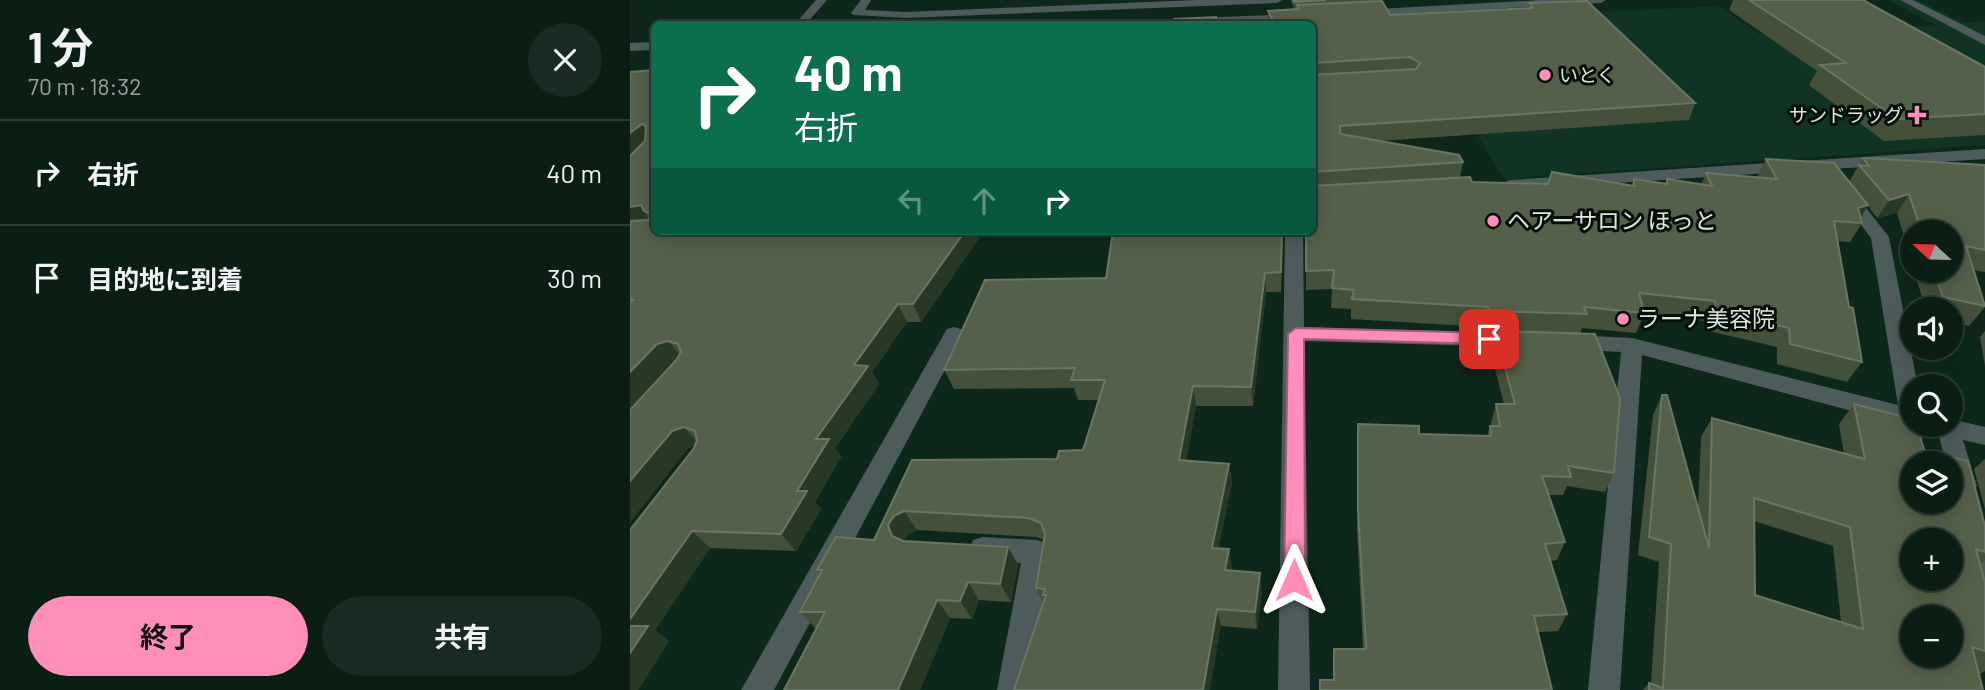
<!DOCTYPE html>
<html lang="ja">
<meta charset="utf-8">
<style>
body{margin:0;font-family:Barlow,"Noto Sans JP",sans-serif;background:#182b22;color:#f1f3f6;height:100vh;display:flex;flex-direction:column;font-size:26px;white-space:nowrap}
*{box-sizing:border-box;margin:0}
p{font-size:23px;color:#99a2a0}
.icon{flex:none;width:38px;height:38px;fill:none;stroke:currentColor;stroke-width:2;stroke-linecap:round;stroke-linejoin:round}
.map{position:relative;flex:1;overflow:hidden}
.sheet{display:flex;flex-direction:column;background:#0a1e14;width:630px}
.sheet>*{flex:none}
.hud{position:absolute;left:21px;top:21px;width:665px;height:214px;border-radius:10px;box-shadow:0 4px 18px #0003,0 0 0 2px #2a3c34;background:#0b6e4f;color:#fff;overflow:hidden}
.needle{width:46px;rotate:292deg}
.fabs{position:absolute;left:1270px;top:220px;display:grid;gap:14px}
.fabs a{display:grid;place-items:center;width:63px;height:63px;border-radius:50%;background:#0a1e14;box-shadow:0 4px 18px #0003,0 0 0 2px #2a3c34;font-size:35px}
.pin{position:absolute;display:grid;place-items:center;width:60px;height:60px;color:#fff;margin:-30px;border-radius:14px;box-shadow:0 4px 10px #0006}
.me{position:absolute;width:77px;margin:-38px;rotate:0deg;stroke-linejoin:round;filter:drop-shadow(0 0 5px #0008)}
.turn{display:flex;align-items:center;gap:24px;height:147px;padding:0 28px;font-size:32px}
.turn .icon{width:91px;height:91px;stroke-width:2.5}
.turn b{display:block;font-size:49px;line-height:60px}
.lanes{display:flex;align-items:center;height:66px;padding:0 28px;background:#0003;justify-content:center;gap:35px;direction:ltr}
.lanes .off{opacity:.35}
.round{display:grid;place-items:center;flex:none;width:74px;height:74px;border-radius:37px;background:#182b22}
.summary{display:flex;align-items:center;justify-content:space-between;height:119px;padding:0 28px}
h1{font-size:42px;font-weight:700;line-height:52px}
.action{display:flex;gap:14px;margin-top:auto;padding:14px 28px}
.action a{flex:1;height:80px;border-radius:42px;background:#ff8eba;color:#111;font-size:28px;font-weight:700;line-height:80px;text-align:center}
.action a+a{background:#182b22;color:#f1f3f6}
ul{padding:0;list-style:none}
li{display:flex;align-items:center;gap:21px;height:105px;padding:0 28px;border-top:2px solid #2a3c34}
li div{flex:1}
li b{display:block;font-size:26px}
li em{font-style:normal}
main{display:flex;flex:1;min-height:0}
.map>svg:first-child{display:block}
.built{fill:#103323}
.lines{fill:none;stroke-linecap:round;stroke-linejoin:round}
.minor{fill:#4d5c5b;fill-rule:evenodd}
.wall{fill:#445039;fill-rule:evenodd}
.shaded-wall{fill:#273925}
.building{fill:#54604a;stroke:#697662;stroke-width:2;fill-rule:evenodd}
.route{fill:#ff8eba;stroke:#a65c79;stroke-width:2}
.poi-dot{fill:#ff8eba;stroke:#040e08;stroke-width:2.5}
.labels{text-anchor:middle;stroke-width:6;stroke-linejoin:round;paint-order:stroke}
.far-poi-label{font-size:19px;fill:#d9e9df;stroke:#040e08;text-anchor:start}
.poi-label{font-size:23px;fill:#d9e9df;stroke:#040e08;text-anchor:start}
</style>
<main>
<section class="sheet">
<div class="summary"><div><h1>1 分</h1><p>70 m · 18:32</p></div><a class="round"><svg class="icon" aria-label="close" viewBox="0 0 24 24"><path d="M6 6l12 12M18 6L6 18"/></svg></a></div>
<ul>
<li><svg class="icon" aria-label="right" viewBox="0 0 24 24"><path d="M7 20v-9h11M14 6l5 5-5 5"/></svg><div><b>右折</b></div><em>40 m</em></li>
<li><svg class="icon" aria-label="arrive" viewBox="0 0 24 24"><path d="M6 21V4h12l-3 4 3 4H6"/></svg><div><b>目的地に到着</b></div><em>30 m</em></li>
</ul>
<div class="action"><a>終了</a><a>共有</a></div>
</section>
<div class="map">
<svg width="1355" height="690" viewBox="0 0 1355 690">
<rect width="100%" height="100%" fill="#0d281b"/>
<path class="built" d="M1259,0H1289L1334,23L1355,21V145L874,179L777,21L1090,6L1131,35L1305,25Z"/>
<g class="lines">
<path class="minor" d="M186,0H197L176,24H165Z
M231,0H241L235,10L276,12L566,0H652L647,3L276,18L223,15L221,13Z
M910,0H976L971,3L730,16L724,13L730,10Z
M1270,0H1283L1355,36V45Z
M667,14L671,15V19L563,24H481L487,21Z
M24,42V50L0,51V43Z
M1355,149V159L879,190L871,185L879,180Z
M1216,189L1222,190L1259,237L1288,387H1283V425H1288L1282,427L1012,355L990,690H958L991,352L941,349L934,347L931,342L934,337L941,335L1002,338L1268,405L1241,238L1208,194Z
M655,231H673L674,327L891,333L898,335L901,340L898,345L891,347L674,341L680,690H648Z
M324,327L331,329L334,334L144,690H111L314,334L317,329Z
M1321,419L1355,427V445L1333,440L1347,486L1343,493L1334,496L1325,493L1321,485V464H1316L1308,433L1302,431L1298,425H1321Z
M1346,522L1355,526V581L1345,577L1333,534L1337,526Z
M353,537L407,540L417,543L421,552L399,690H367L391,563L353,561L343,558L340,549L343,540Z"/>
</g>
<path class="wall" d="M661,0H745V2L760,15L898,8L899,3L1065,103L1059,120L749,141L833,162L830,178L842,182L1001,186L1004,179L1035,184L1037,179L1071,185L1076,173L1127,177L1136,159L1219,182L1233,158L1355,165V272L1343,270L1355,307L1339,326L1321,322V310H1296L1284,271H1321V233H1283V266L1267,213L1247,218L1238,206L1231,217L1232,223L1220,242L1208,241L1219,307L1232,362L1217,382L1147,364V347L1075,330V321L1014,314L1006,333L952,328L950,334L855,330L854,327L721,319V309L701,308L702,289L676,290V231H682V24H638V11L664,9Z
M1103,0H1233L1355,67V135L1254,141L1179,85L1187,71L1099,10Z
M24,70V231H354L291,322H277L242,372L249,384L205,448L211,457L185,502L191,509L166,551L80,548L25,630L39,641L8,690H0L65,446L58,448L0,522V410L46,360L42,361L0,408V72Z
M653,231L651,292H636L623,406H566L556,460L599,464L602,483L588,549H599L601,571L632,591L627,629L591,626L413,602L406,588L414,540L407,537L287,530L277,535L273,541L378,547L388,565L381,602L349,600L342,619L320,618L290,690H154L186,629L170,612L190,574L187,570L244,540L282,460L427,459L453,450L469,400H448L444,388L324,389L314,370L476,278Z
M865,331L984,473L975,492L937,486L933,495H919L935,542L927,560L920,561L937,614L928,631L908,632L703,680L704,649H733L727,528V443L728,424L789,434L857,436L860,426H862L861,423L866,404H874L860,350Z
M1355,331V366L1350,337Z
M1032,395L1068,509L1071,437L1082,418L1214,454L1209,424L1224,404L1294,450L1355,526V560L1350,564L1355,583V671L1350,674L1349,673L1353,690H1013L1019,683H1021L1029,562L1008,555L1023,415ZM1124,521L1203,546L1211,622L1125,595Z
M1355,459V509L1344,469Z"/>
<path class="shaded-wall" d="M12,124L23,140L0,159V133Z
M1279,194L1267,213L1247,218L1259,200Z
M11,205L14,211L22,223L0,225V207Z
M1238,205L1228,222V208Z
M335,231H354L291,322L283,304Z
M652,231H653L651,292V272Z
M635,273L636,292L623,406L621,387Z
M268,304L277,322L242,372L249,384L205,448L211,457L185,502L191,509L166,551L151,534L167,491L186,439L224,365Z
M38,341L53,358L42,361L0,408V372L27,344Z
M563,386L566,406L553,479L549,460Z
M54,427L70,445L58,448L0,522V481L42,431Z
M599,464L602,483L585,567L582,548Z
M274,511L287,530L277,535L272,544L262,536L258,525L264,516Z
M62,531L80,548L25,630L39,641L8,690H0V619Z
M378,547L388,565L381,602L370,584Z
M599,549L602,568L598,588L595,570Z
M630,573L632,591L627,629L625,612Z
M338,582L349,600L342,619L330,601Z
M307,600L320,618L290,690H268Z
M587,609L591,626L580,690H573Z"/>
<path class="building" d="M663,0H696L664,2Z
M1119,0H1233L1355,67V114L1267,119L1190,65L1216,63Z
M752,1L760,15L903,8L899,3L957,1L1065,103L710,126V134L829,155L833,162L682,172V75L786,69L790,63L780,57L682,63V24H645L638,11L669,9L667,5Z
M586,17L585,24H544V19Z
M24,70V231H335L283,304H268L224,365L238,366L186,439H199L167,491H177L151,534L62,531L0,619V530L64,448L67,440L65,431L54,427L42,431L0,481V410L47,359L51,352L48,344L38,341L27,344L0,372V303L3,300H0V221L18,220L22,214L14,211L11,205L0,207V156L15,141L16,126L12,124L0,133V72Z
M1233,158L1355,165V250L1336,246L1355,306L1313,297L1304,271H1321V233H1292L1279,194L1259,200L1229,165L1239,166Z
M1136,159L1204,163L1238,205L1228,208L1232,223L1204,221L1219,307L1223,308L1232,362L1160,344L1159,328L1085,311V301L1009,293L1014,313L954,307L957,314L859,311L858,307L722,299L724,290L702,288L704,270L676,271V231H682V186L840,177L842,182L918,184L922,172L1004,186V179L1037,184V179L1082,186L1076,173L1147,179Z
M483,231H652L651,272L635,273L621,387L563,386L549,460L599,464L582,548L599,549L595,570L630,573L625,612L587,609L573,690H384L416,595H413L415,589L406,588L415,534L411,523L398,518L274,511L264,516L258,525L262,536L273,541L378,547L370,584L338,582L330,601L307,600L268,690H154L195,612H170L192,570H187L206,537L244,540L282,460L427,459L429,451L453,450L475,380H441L445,368L314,370L355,280L476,278Z
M865,331L965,334L990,398L984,473L938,466L941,477L912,476L935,542L915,544L937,614L904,616L922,690H690V680H704V649H736L728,509V424L789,426V434L861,436L860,426H870L866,404H885Z
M1032,395H1037L1079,548L1082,418L1235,459L1224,404L1283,419V425H1287L1294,450L1338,461L1355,526V552L1346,549L1355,583V651L1342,647L1353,690H1019V683L1033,688L1041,544L1019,537ZM1283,464H1321V502H1283ZM1124,498L1220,527L1233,629L1125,595ZM1283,541H1321V579H1283ZM1283,618H1321V656H1283Z
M0,626H18L0,653Z"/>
<path class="route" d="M666,328L859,333L867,339L859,344L674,339L675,580L672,587L664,590L657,587L654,580L658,334Z"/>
<g class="poi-dot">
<circle cx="915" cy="75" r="7"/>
<path d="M1283.5 104.5h7v7h7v7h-7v7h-7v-7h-7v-7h7z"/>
<circle cx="863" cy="221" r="7"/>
<circle cx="993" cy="319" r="7"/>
</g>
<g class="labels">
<g class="far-poi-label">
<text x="929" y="82">いとく</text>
<text x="1273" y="122" text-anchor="end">サンドラッグ</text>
</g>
<g class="poi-label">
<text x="877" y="229">ヘアーサロン ほっと</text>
<text x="1007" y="327">ラーナ美容院</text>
</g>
</g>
</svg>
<div class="fabs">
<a><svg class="needle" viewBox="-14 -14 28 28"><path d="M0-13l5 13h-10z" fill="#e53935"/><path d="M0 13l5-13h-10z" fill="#99a2a0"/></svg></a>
<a><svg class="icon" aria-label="sound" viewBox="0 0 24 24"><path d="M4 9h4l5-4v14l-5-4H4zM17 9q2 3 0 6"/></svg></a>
<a><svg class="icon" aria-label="search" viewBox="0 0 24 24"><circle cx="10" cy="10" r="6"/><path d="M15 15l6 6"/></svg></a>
<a><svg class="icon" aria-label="layers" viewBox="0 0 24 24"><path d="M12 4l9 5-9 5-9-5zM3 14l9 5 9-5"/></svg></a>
<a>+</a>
<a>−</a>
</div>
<div class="pin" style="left:859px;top:339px;background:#d93025"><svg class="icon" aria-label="arrive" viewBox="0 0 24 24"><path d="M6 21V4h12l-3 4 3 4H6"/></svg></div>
<svg class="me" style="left:664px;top:580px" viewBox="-20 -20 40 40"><path d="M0-17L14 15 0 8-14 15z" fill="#ff8eba" stroke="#fff" stroke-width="4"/></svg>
<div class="hud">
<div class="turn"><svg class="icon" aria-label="right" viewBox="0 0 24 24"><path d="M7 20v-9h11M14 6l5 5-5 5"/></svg><div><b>40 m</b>右折</div></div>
<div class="lanes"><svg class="icon off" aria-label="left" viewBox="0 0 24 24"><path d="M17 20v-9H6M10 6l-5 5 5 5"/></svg><svg class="icon off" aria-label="ahead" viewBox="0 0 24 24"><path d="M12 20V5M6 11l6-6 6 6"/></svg><svg class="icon" aria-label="right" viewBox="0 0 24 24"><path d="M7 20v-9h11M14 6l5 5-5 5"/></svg></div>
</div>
</div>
</main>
